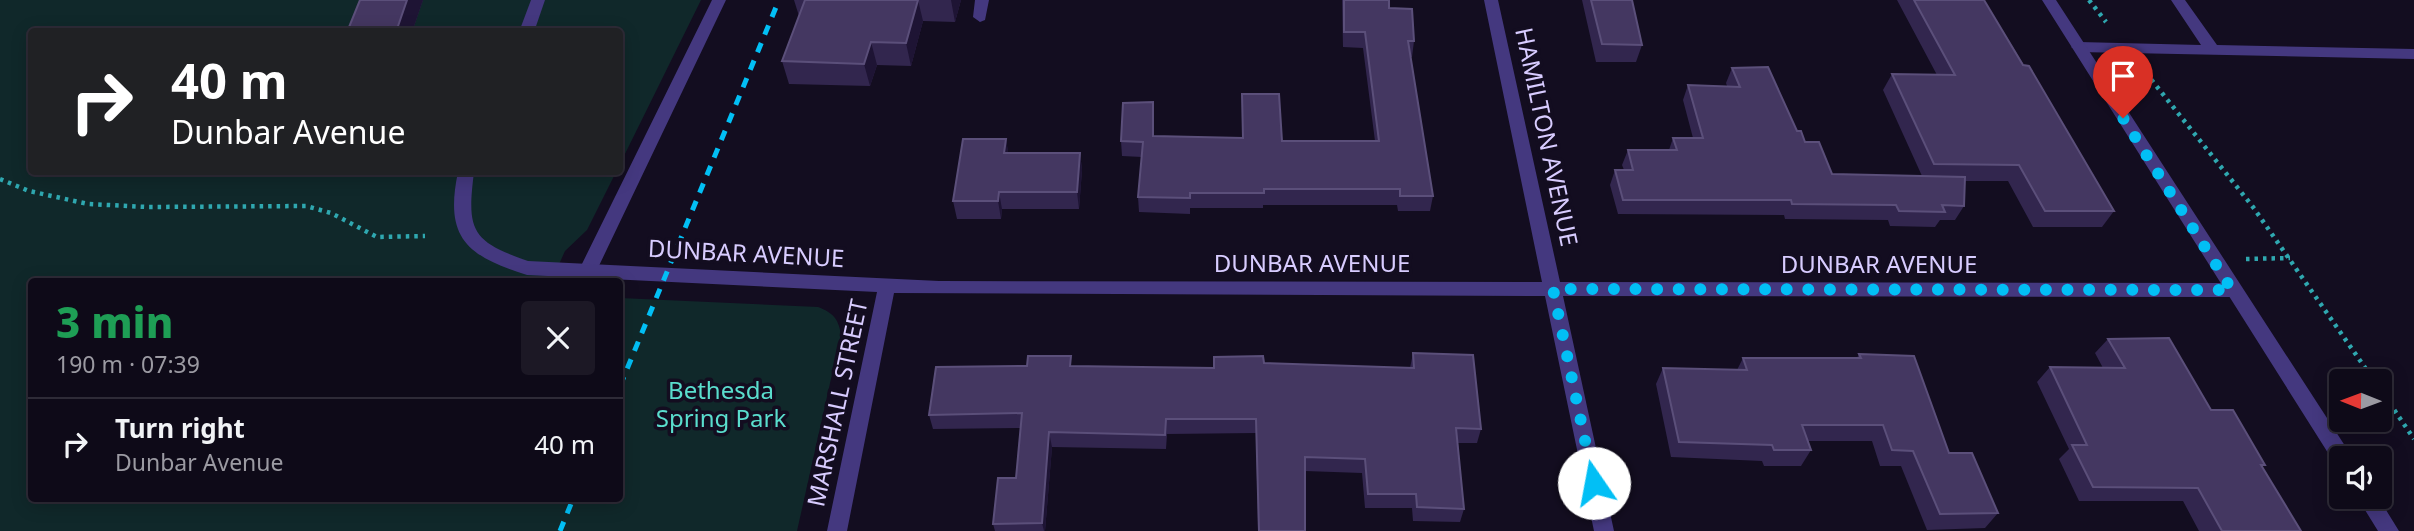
<!DOCTYPE html>
<meta charset="utf-8">
<style>
body{margin:0;font-family:"Noto Sans",sans-serif;background:#1c1825;color:#f1f3f6;height:100vh;display:flex;flex-direction:column;font-size:26px;white-space:nowrap}
*{box-sizing:border-box;margin:0}
p{font-size:23px;color:#9b9aa2}
.icon{flex:none;width:38px;height:38px;fill:none;stroke:currentColor;stroke-width:2;stroke-linecap:round;stroke-linejoin:round}
.map{position:relative;flex:1;overflow:hidden}
.details{position:absolute;left:28px;top:278px;width:595px;height:224px;display:flex;flex-direction:column;background:#0e0a18;border-radius:7px;box-shadow:0 4px 18px #0003,0 0 0 2px #2e2b37}
.details>*{flex:none}
.guide{position:absolute;left:28px;top:28px;width:595px;height:147px;border-radius:7px;box-shadow:0 4px 18px #0003,0 0 0 2px #2e2b37;background:#202124;color:#fff;overflow:hidden}
.needle{width:46px;rotate:271deg}
.buttons{position:absolute;left:2329px;top:369px;display:grid;gap:14px}
.buttons a{display:grid;place-items:center;width:63px;height:63px;border-radius:7px;background:#0e0a18;box-shadow:0 4px 18px #0003,0 0 0 2px #2e2b37;font-size:35px}
.pin{position:absolute;display:grid;place-items:center;width:60px;height:60px;color:#fff;margin:-72px -30px;border-radius:50% 50% 50% 0;rotate:-45deg;box-shadow:0 0 7px #0007}
.pin .icon{rotate:45deg}
.me{position:absolute;width:77px;margin:-38px;rotate:348deg;stroke-linejoin:round;filter:drop-shadow(0 0 5px #0008)}
.turn{display:flex;align-items:center;gap:24px;height:147px;padding:0 28px;font-size:32px}
.turn .icon{width:91px;height:91px;stroke-width:2.5}
.turn b{display:block;font-size:49px;line-height:60px}
.round{display:grid;place-items:center;flex:none;width:74px;height:74px;border-radius:7px;background:#1c1825}
.overview{display:flex;align-items:center;justify-content:space-between;height:119px;padding:0 28px}
h1{font-size:42px;font-weight:800;line-height:52px;color:#1e9e55}
ul{padding:0;list-style:none}
li{display:flex;align-items:center;gap:21px;height:91px;padding:0 28px;border-top:2px solid #2e2b37}
li div{flex:1}
li b{display:block;font-size:26px}
li em{font-style:normal}
.map>svg:first-child{display:block}
.green{fill:#10282a}
.lines{fill:none;stroke-linecap:round;stroke-linejoin:round}
.path{stroke:#2fa8b0;stroke-width:4.5;stroke-dasharray:3.5 5;stroke-linecap:butt}
.service{fill:#44387f;fill-rule:evenodd}
.minor{fill:#44387f;fill-rule:evenodd}
.tertiary{fill:#44387f;fill-rule:evenodd}
.rail{stroke:#02bff5;stroke-width:5;stroke-dasharray:10 9;stroke-linecap:butt}
.wall{fill:#32264e}
.shaded-wall{fill:#1e1434}
.building{fill:#443761;stroke:#5b4f7a;stroke-width:2}
.route{stroke:#02bff5;stroke-width:12;stroke-dasharray:0 21.6}
.labels{text-anchor:middle;stroke-width:7;stroke-linejoin:round;paint-order:stroke}
.street-label{font-size:24px;fill:#d8ccff;stroke:#130d20}
.park-label{font-size:24px;fill:#5addcd;stroke:#130d20}
</style>
<div class="map">
<svg width="2414" height="531" viewBox="0 0 2414 531">
<rect width="100%" height="100%" fill="#130d20"/>
<path class="green" d="M0,0H701L620,164V32H32V172H616L587,230L565,251L551,282H32V499H620V298L818,307C833,313 838,318 841,334L797,531H0Z"/>
<g class="lines">
<path class="path" d="M2089,0L2106,22
M2146,73L2253,207L2375,382
M0,179L29,191L88,204L148,207L306,206L331,213L377,237L425,236
M2246,259L2290,258
M2380,389L2414,439"/>
<path class="service" d="M712,0H726L596,272L593,277H581L578,272Z
M975,0H989L985,20L980,22L973,17Z
M2171,0H2185L2217,45L2414,49V59L2079,52L2071,47L2079,42L2201,45Z"/>
<path class="minor" d="M531,0H545L534,32H519Z
M1484,0H1498L1560,282L2233,283L2239,285L2242,290L2239,295L2233,297L1563,296L1614,531H1594L1545,296L894,293L847,531H827L877,292L527,275C467,256 444,238 458,172H474C467,229 470,241 528,261L939,281L1542,282Z"/>
<path class="tertiary" d="M2042,0H2056L2349,452L2352,458H2342V466L2335,464Z
M2357,497H2378L2399,531H2378Z"/>
<path class="rail" d="M620,386L779,0
M560,531L573,499"/>
</g>
<path class="wall" d="M360,0H423L412,32H347Z
M794,0H961L955,22L923,21L911,66L877,65L870,86L789,84L782,61L799,16Z
M1342,0H1389V8L1414,41L1412,57H1410L1433,196L1430,211H1398L1397,205H1263V208H1190V214L1139,212L1138,197L1142,157L1122,156L1121,141L1154,118V136L1242,138V94L1282,141H1375L1363,48L1343,47Z
M1582,0H1632L1642,45L1636,62H1596Z
M1897,0H1984L2114,211L2102,227H2033L2008,181H1964V206L1955,220H1940L1935,227L1890,226L1888,220L1785,219L1784,215L1618,214L1610,185L1615,170H1624L1622,165L1628,150H1669L1673,138H1693L1683,100L1688,85L1727,86L1726,83L1732,68L1797,131L1832,174L1922,176L1883,90L1892,74L1937,75Z
M1006,139L1008,153H1080L1082,170L1079,209H1002L1001,219H957L953,201Z
M2108,339L2211,410L2265,465L2262,467L2301,531H2199L2183,501H2079L2059,459L2069,449L2037,382L2050,367L2103,368L2095,353Z
M1413,353L1481,429L1477,443H1458L1464,509L1460,522L1413,521L1412,508H1365L1362,473L1305,471V531H1258L1256,433L1167,434L1166,449L1052,447L1045,531H995L993,524L1016,478L1021,428L933,429L929,415L1073,366L1214,368L1264,363L1410,368Z
M1859,354L1949,453L1998,513L1985,528L1927,530L1901,466H1880L1872,441H1808L1811,450L1801,466H1764L1762,461L1671,457L1656,384L1663,368L1737,370L1743,358H1857Z"/>
<path class="shaded-wall" d="M407,0H423L412,32H399L397,29Z
M918,0L923,21L911,66L906,43Z
M951,0H961L955,22Z
M871,42L877,65L870,86L864,64Z
M1006,139L1009,157L1004,153Z
M1080,153L1082,170L1079,209L1077,192Z
M999,192L1002,209L1001,219L998,201Z
M1049,432L1052,447L1045,531H1044L1042,523Z"/>
<path class="building" d="M360,0H407L397,29L367,32H347Z
M805,0H918L906,43L871,42L864,64L782,61Z
M1344,0H1389V8L1412,9L1414,41H1408L1433,196H1400V189H1264V193H1190V198L1138,197L1143,142L1121,141L1123,103L1153,102V136L1243,138L1242,94H1279L1282,141H1379L1365,32H1344Z
M1591,0H1632L1642,45L1602,44Z
M1914,0H1984L2023,65L2029,66L2114,211H2045L2019,165L1934,164L1892,74L1955,75Z
M1768,67L1797,131H1801L1805,142H1819L1832,174L1965,177L1964,206L1942,205L1945,212L1899,211L1896,205L1792,204L1791,200H1623L1615,170H1633L1628,150H1677L1673,138H1703L1688,85L1740,87L1732,68Z
M963,139H1006L1004,153H1080L1077,192H999L998,201H953Z
M2169,338L2211,410H2233L2265,465H2261L2301,531H2222L2198,488L2093,487L2072,445H2087L2050,367L2125,368L2108,339Z
M1413,353L1473,355L1481,429L1456,428L1464,509L1417,507L1416,494H1368L1365,459L1305,457V531H1259L1256,419H1166L1165,435L1049,432L1042,523L993,524L998,478H1016L1022,413L929,415L936,367L1027,366L1028,356H1071L1070,366L1214,368V357L1263,356L1264,363L1414,368Z
M1859,354L1914,356L1949,453H1972L1998,513L1940,514L1913,451L1892,450L1883,425H1802L1811,450H1774L1772,445L1679,442L1663,368L1747,370L1743,358H1861Z"/>
<g class="lines">
<path class="route" d="M1594,483L1553,289L2232,290L2123,118"/>
</g>
<g class="labels">
<g class="street-label">
<text transform="translate(1546 137) rotate(78)" y="8">HAMILTON AVENUE</text>
<text transform="translate(746 254) rotate(3)" y="8">DUNBAR AVENUE</text>
<text x="1312" y="272">DUNBAR AVENUE</text>
<text x="1879" y="273">DUNBAR AVENUE</text>
<text transform="translate(838 403) rotate(-78)" y="8">MARSHALL STREET</text>
</g>
<g class="park-label">
<text x="721" y="399">Bethesda<tspan x="721" dy="28">Spring Park</tspan></text>
</g>
</g>
</svg>
<div class="buttons">
<a><svg class="needle" viewBox="-14 -14 28 28"><path d="M0-13l5 13h-10z" fill="#e53935"/><path d="M0 13l5-13h-10z" fill="#9b9aa2"/></svg></a>
<a><svg class="icon" aria-label="sound" viewBox="0 0 24 24"><path d="M4 9h4l5-4v14l-5-4H4zM17 9q2 3 0 6"/></svg></a>
</div>
<div class="pin" style="left:2123px;top:118px;background:#d93025"><svg class="icon" aria-label="arrive" viewBox="0 0 24 24"><path d="M6 21V4h12l-3 4 3 4H6"/></svg></div>
<svg class="me" style="left:1594px;top:483px" viewBox="-20 -20 40 40"><circle r="19" fill="#fff"/><path d="M0-13L10 11 0 6-10 11z" fill="#02bff5"/></svg>
<div class="guide">
<div class="turn"><svg class="icon" aria-label="right" viewBox="0 0 24 24"><path d="M7 20v-9h11M14 6l5 5-5 5"/></svg><div><b>40 m</b>Dunbar Avenue</div></div>
</div>
<section class="details">
<div class="overview"><div><h1>3 min</h1><p>190 m · 07:39</p></div><a class="round"><svg class="icon" aria-label="close" viewBox="0 0 24 24"><path d="M6 6l12 12M18 6L6 18"/></svg></a></div>
<ul>
<li><svg class="icon" aria-label="right" viewBox="0 0 24 24"><path d="M7 20v-9h11M14 6l5 5-5 5"/></svg><div><b>Turn right</b><p>Dunbar Avenue</p></div><em>40 m</em></li>
</ul>
</section>
</div>
